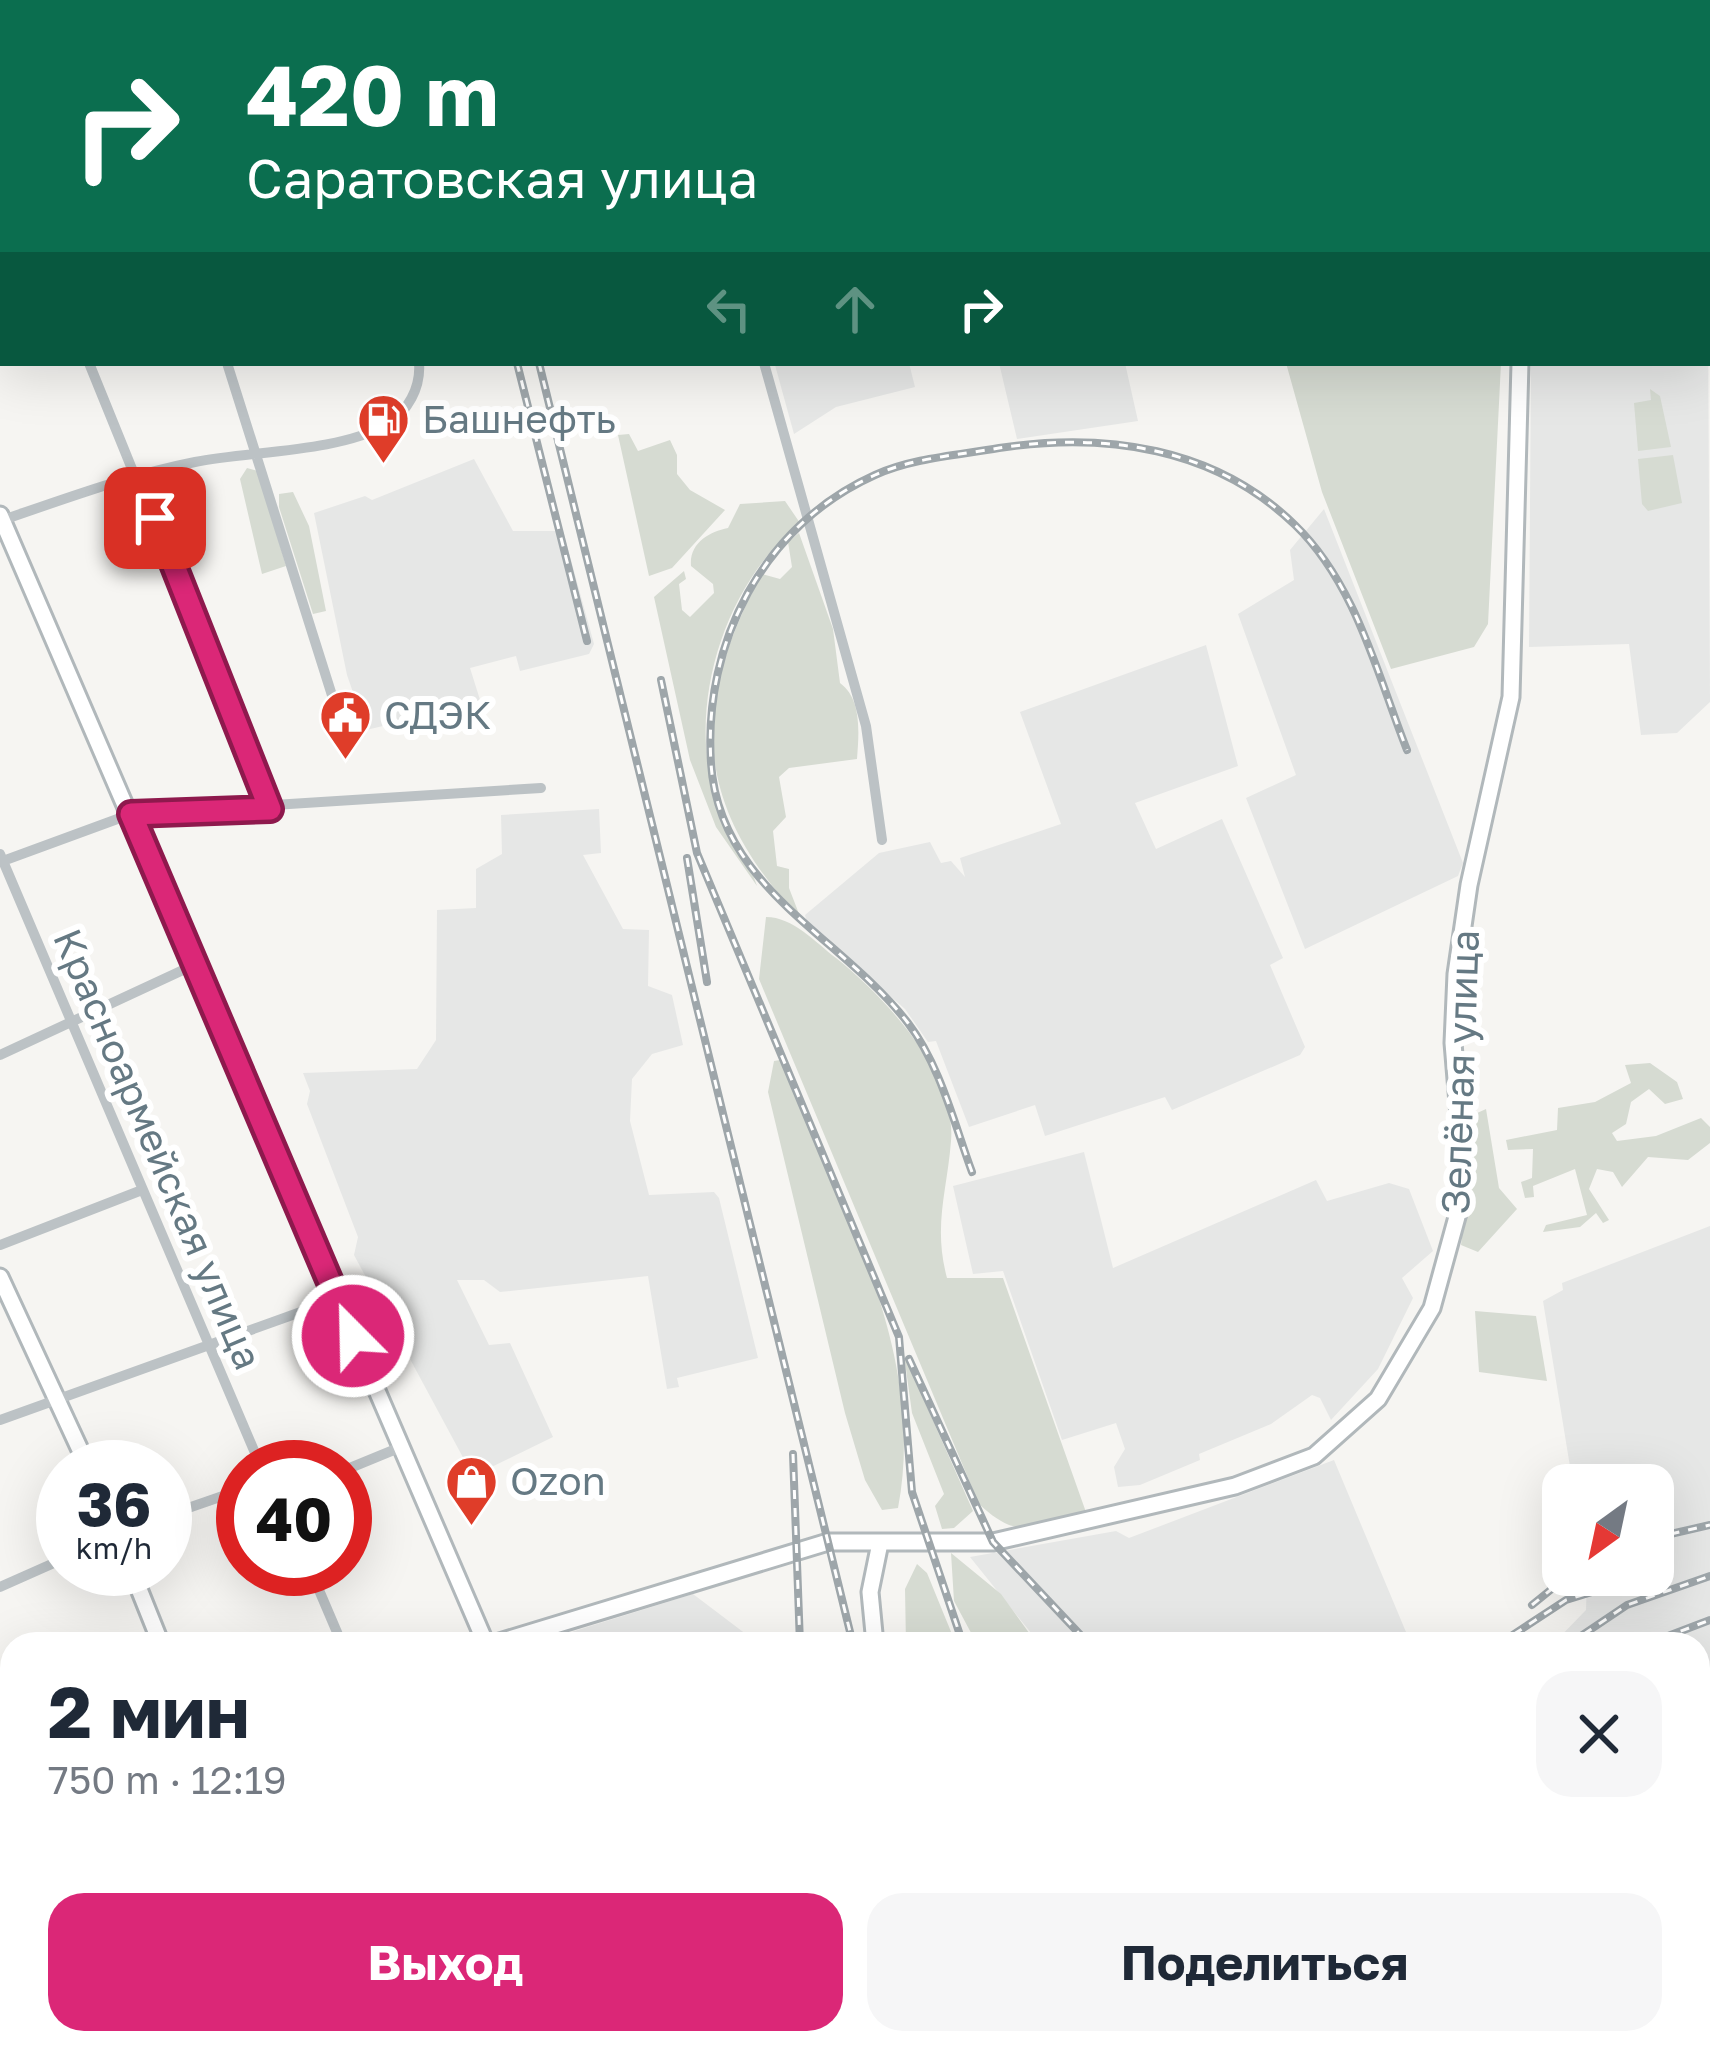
<!DOCTYPE html>
<html lang="ru">
<meta charset="utf-8">
<style>
body{margin:0;font-family:"Golos Text",sans-serif;background:#f6f6f7;color:#1f2937;height:100vh;display:flex;flex-direction:column;font-size:45px;white-space:nowrap}
*{box-sizing:border-box;margin:0}
p{font-size:39px;color:#747a83}
.icon{flex:none;width:66px;height:66px;fill:none;stroke:currentColor;stroke-width:2;stroke-linecap:round;stroke-linejoin:round}
.map{position:relative;flex:1;overflow:hidden}
.details{position:absolute;left:0px;top:1632px;width:1710px;height:423px;display:flex;flex-direction:column;background:#fff;border-radius:36px 36px 0 0;box-shadow:0 12px 48px #0002}
.details>*{flex:none}
.guide{position:absolute;left:0px;top:0px;width:1710px;height:366px;box-shadow:0 12px 48px #0002;background:#0b6e4f;color:#fff;overflow:hidden}
.needle{width:78px;rotate:213deg}
.controls{position:absolute;left:1542px;top:1464px;display:grid;gap:24px}
.controls a{display:grid;place-items:center;width:132px;height:132px;border-radius:24px;background:#fff;box-shadow:0 12px 48px #0002;font-size:60px}
.speed{position:absolute;left:36px;top:1440px;display:flex;gap:24px;font-size:60px;font-weight:700;text-align:center}
.speed>*{display:grid;place-content:center;width:156px;height:156px;border-radius:50%;background:#fff;box-shadow:0 12px 48px #0002;line-height:1}
.speed small{font-size:30px;font-weight:400}
.speed .limit{border:18px solid #d22;background:#fff;color:#111}
.pin{position:absolute;display:grid;place-items:center;width:102px;height:102px;color:#fff;margin:-51px;border-radius:24px;box-shadow:0 6px 18px #0006}
.me{position:absolute;width:132px;margin:-66px;rotate:337deg;stroke-linejoin:round;filter:drop-shadow(0 0 9px #0008)}
.turn{display:flex;align-items:center;gap:42px;height:252px;padding:0 48px;font-size:54px}
.turn .icon{width:156px;height:156px;stroke-width:2.5}
.turn b{display:block;font-size:84px;line-height:102px}
.lanes{display:flex;align-items:center;height:114px;padding:0 48px;background:#0003;justify-content:center;gap:60px;direction:ltr}
.lanes .off{opacity:.35}
.round{display:grid;place-items:center;flex:none;width:126px;height:126px;border-radius:36px;background:#f6f6f7}
.headline{display:flex;align-items:center;justify-content:space-between;height:204px;padding:0 48px}
h1{font-size:72px;font-weight:700;line-height:90px}
.primary-button{display:flex;gap:24px;margin-top:auto;padding:24px 48px}
.primary-button a{flex:1;height:138px;border-radius:36px;background:#db2777;color:#fff;font-size:48px;font-weight:700;line-height:138px;text-align:center}
.primary-button a+a{background:#f6f6f7;color:#1f2937}
.map>svg:first-child{display:block}
.built{fill:#e6e7e6}
.green{fill:#d6dbd2}
.lines{fill:none;stroke-linecap:round;stroke-linejoin:round}
.secondary-casing{stroke:#b1b8bb;stroke-width:21}
.street{stroke:#bcc2c5;stroke-width:10}
.secondary{stroke:#fff;stroke-width:15}
.rail-casing{stroke:#9ea6aa;stroke-width:8}
.rail{stroke:#fff;stroke-width:3;stroke-dasharray:9;stroke-linecap:butt}
.route-casing{stroke:#8e194d;stroke-width:30}
.route{stroke:#db2777;stroke-width:21}
.labels{text-anchor:middle;stroke-width:12;stroke-linejoin:round;paint-order:stroke}
.poi-label{font-size:39px;fill:#657983;stroke:#fff;text-anchor:start}
.street-label{font-size:39px;fill:#657983;stroke:#fff}
</style>
<div class="map">
<svg width="1710" height="2053" viewBox="0 0 1710 2053">
<rect width="100%" height="100%" fill="#f6f5f2"/>
<path class="built" d="M1707,99L1710,702L1677,733L1641,735L1629,644L1529,647L1531,363H1707Z
M824,363H909L915,387L836,407L794,434L775,365Z
M999,363H1125L1138,421L1017,439Z
M474,459L513,531H563L594,644L589,654L520,671L516,656L470,668L481,703L366,730L347,675L314,513L365,496L372,500Z
M1324,509L1463,863L1458,876L1305,949L1246,798L1296,775L1238,614L1294,580L1290,550Z
M1206,645L1238,766L1135,803L1156,849L1222,819L1283,958L1270,965L1305,1047L1300,1055L1172,1110L1165,1097L1045,1136L1035,1105L969,1127L936,1041L928,1042L905,1009L807,923L805,915L879,853L930,842L941,863L951,861L965,877L960,858L1061,824L1020,712Z
M599,809L601,853L583,855L623,929L649,930L648,986L672,995L683,1045L652,1054L632,1079L630,1121L649,1195L714,1192L719,1198L758,1358L677,1378L679,1387L667,1389L648,1276L500,1292L484,1280H457L489,1345L510,1343L553,1437L473,1476L354,1255L358,1237L307,1104L310,1091L303,1073L417,1069L436,1040L437,910L476,908V869L502,854L501,815Z
M1084,1152L1113,1268L1316,1180L1327,1201L1389,1183L1409,1189L1433,1251L1402,1278L1413,1298L1378,1369L1331,1420L1320,1398L1312,1395L1271,1424L1199,1454L1200,1460L1140,1485L1118,1487L1114,1467L1125,1449L1116,1423L1062,1440L1003,1271L973,1274L953,1186Z
M1710,1226V1861L1698,1860V1644H1553L1586,1610L1587,1575H1653V1485H1573L1543,1301L1563,1290L1562,1283Z
M1334,1460L1411,1644H1040L970,1557L1116,1531L1129,1538Z
M693,1594L759,1644H533Z
M1698,1961L1710,1966L1706,2053H1511L1498,2043H1698Z
M588,2043H746L748,2053H564Z"/>
<path class="green" d="M1286,363H1501L1488,624L1474,647L1391,669L1322,492Z
M1650,389L1660,396L1671,447L1638,451L1634,403L1651,400Z
M629,434L638,451L670,440L677,455V474L690,490L725,510L672,568L649,576L618,435Z
M1673,455L1682,503L1648,511L1642,504L1638,459Z
M247,468L258,471L286,566L262,574L240,479Z
M293,492L309,526L326,611L313,614L279,507V494Z
M785,501L800,523C723,585 685,709 717,804C726,832 750,862 757,886L716,827L690,760L654,597L684,571L686,579L679,584L682,610L690,617L714,593L713,584L691,566C689,543 709,532 728,528L740,504Z
M799,533L833,629L840,683C862,699 859,733 857,759L789,768L779,777L786,817L773,831L777,866L789,869V888L801,919C695,807 688,709 762,574L780,579L792,567L788,542Z
M766,917C793,917 815,942 836,958C884,996 957,1074 951,1141C947,1192 933,1226 947,1278H1003L1087,1515C1037,1527 1019,1542 979,1504L759,979Z
M780,1060C838,1201 928,1350 898,1508L882,1510L865,1480L845,1413L768,1092L774,1061Z
M1650,1063L1677,1082L1683,1099L1665,1104L1649,1089L1631,1102L1626,1124L1612,1133L1617,1141L1656,1136L1701,1118L1710,1127V1143L1688,1160L1648,1157L1622,1187L1613,1172L1597,1169L1589,1189L1609,1220L1603,1223L1596,1213L1580,1227L1543,1232L1546,1225L1587,1215L1575,1169L1533,1186L1534,1197L1525,1198L1521,1182L1532,1178L1533,1149L1508,1150L1506,1140L1557,1130L1558,1108L1595,1102L1631,1083L1625,1065Z
M1486,1109L1499,1188L1517,1209L1478,1252L1461,1245L1475,1114Z
M1475,1311L1536,1316L1547,1381L1479,1372Z
M904,1355L973,1511L954,1528L942,1529L935,1506L944,1494L912,1413Z
M951,1553L1001,1594L1037,1644H977L954,1601Z
M917,1564L927,1573L956,1644H906L905,1589Z
M980,2043H1156L1159,2053H982Z"/>
<g class="lines">
<defs>
<path id="secondary" d="M1488,0V3
M0,515L486,1644
M0,1277L88,1467
M131,1569L161,1644
M493,1644L828,1542H993L1235,1486L1314,1456L1378,1399L1432,1308L1460,1206L1462,1152L1453,1043L1456,974L1469,885L1511,697L1520,363
M875,1644L870,1592L880,1543
M0,1794L12,1789
M305,2043L308,2053
M1162,2043L1164,2053"/>
</defs>
<use href="#secondary" class="secondary-casing"/>
<path class="street" d="M94,0L96,3
M237,0L238,3
M319,0L320,3
M649,0V3
M821,0L822,3
M948,0L949,3
M1087,0L1088,3
M1228,0V3
M1359,0V3
M194,3L201,0
M1450,3L1460,0
M0,88L3,87
M0,160L3,167
M0,273L3,272
M89,363L270,809
M227,363L342,727
M764,363L866,726L882,840
M0,521C64,499 129,475 195,462C250,451 338,452 386,425C408,412 421,387 419,363
M0,854L261,1467
M0,862L131,814L541,788
M0,1055L196,964
M0,1245L142,1190
M0,1420L337,1299
M345,1470L401,1447
M165,1516L243,1489
M310,1569L342,1644
M0,1587L63,1559
M0,1882L12,1909
M0,1994L12,1990
M70,2043L74,2053
M265,2053L288,2043"/>
<use href="#secondary" class="secondary"/>
<defs>
<path id="rail" d="M445,0V3
M466,0L467,3
M517,363L587,641
M539,363L853,1644
M661,680L697,853L899,1337L912,1492L963,1644
M687,858L707,982
M972,1172C954,1123 940,1065 908,1023C840,935 719,888 711,763C703,643 763,525 875,475C912,458 959,455 999,448C1105,432 1215,447 1295,525C1356,584 1377,674 1407,750
M909,1359L993,1542L1089,1644
M793,1454L800,1644
M1653,1538L1710,1525
M1532,1605L1569,1575
M1499,1644L1566,1600L1647,1575
M1569,1644L1627,1605L1710,1576
M1647,1644L1710,1620
M1698,1967L1710,1972
M849,2043L851,2053
M956,2043L958,2053
M1593,2043L1606,2053"/>
</defs>
<use href="#rail" class="rail-casing"/>
<use href="#rail" class="rail"/>
</g>
<g class="lines">
<defs>
<path id="route" d="M155,518L270,809L131,814L353,1336"/>
</defs>
<use href="#route" class="route-casing"/>
<use href="#route" class="route"/>
</g>
<defs>
<symbol id="fuel-pin" viewBox="-11 -11 22 30"><path d="M0 17L-7.5 6A9.5 9.5 0 1 1 7.5 6Z" fill="#df3d29" stroke="#fff"/><path d="M-5.5-6h7V0h2V4h1.3V-2.5L3-4.5l.8-.8L6-3V5H2.5V1h-1V6h-7ZM-4.2-4.7v3.2H.2V-4.7Z" fill="#fff"/></symbol>
<symbol id="civic-pin" viewBox="-11 -11 22 30"><path d="M0 17L-7.5 6A9.5 9.5 0 1 1 7.5 6Z" fill="#df3d29" stroke="#fff"/><path d="M-.6-6.5H3V-4.5H.6V-3L4-1V1h2V6H-6V1h2V-1L-.6-3ZM-1.2 2.5V6h2.4V2.5Z" fill="#fff"/></symbol>
<symbol id="shop-pin" viewBox="-11 -11 22 30"><path d="M0 17L-7.5 6A9.5 9.5 0 1 1 7.5 6Z" fill="#df3d29" stroke="#fff"/><path d="M-5-2.5h2.3a2.7 3.5 0 0 1 5.4 0H5L5.5 6h-11ZM-1.5-2.5h3a1.5 2.3 0 0 0-3 0Z" fill="#fff"/></symbol>
</defs>
<g fill-rule="evenodd">
<use href="#fuel-pin" x="354" y="390" width="59" height="81"/>
<use href="#civic-pin" x="316" y="686" width="59" height="81"/>
<use href="#shop-pin" x="442" y="1452" width="59" height="81"/>
</g>
<g class="labels">
<g class="poi-label">
<text x="422" y="433">Башнефть</text>
<text x="384" y="729">СДЭК</text>
<text x="510" y="1495">Ozon</text>
</g>
<g class="street-label">
<text transform="translate(1460 1072) rotate(-88)" y="14">Зелёная улица</text>
<text transform="translate(158 1149) rotate(67)" y="14">Красноармейская улица</text>
</g>
</g>
</svg>
<div class="controls">
<a><svg class="needle" viewBox="-14 -14 28 28"><path d="M0-13l5 13h-10z" fill="#e53935"/><path d="M0 13l5-13h-10z" fill="#747a83"/></svg></a>
</div>
<div class="speed"><div>36<small>km/h</small></div><div class="limit">40</div></div>
<div class="pin" style="left:155px;top:518px;background:#d93025"><svg class="icon" aria-label="arrive" viewBox="0 0 24 24"><path d="M6 21V4h12l-3 4 3 4H6"/></svg></div>
<svg class="me" style="left:353px;top:1336px" viewBox="-20 -20 40 40"><circle r="17" fill="#db2777" stroke="#fff" stroke-width="3"/><path d="M0-11L8 9 0 5-8 9z" fill="#fff"/></svg>
<div class="guide">
<div class="turn"><svg class="icon" aria-label="right" viewBox="0 0 24 24"><path d="M7 20v-9h11M14 6l5 5-5 5"/></svg><div><b>420 m</b>Саратовская улица</div></div>
<div class="lanes"><svg class="icon off" aria-label="left" viewBox="0 0 24 24"><path d="M17 20v-9H6M10 6l-5 5 5 5"/></svg><svg class="icon off" aria-label="ahead" viewBox="0 0 24 24"><path d="M12 20V5M6 11l6-6 6 6"/></svg><svg class="icon" aria-label="right" viewBox="0 0 24 24"><path d="M7 20v-9h11M14 6l5 5-5 5"/></svg></div>
</div>
<section class="details">
<div class="headline"><div><h1>2 мин</h1><p>750 m · 12:19</p></div><a class="round"><svg class="icon" aria-label="close" viewBox="0 0 24 24"><path d="M6 6l12 12M18 6L6 18"/></svg></a></div>
<div class="primary-button"><a>Выход</a><a>Поделиться</a></div>
</section>
</div>
